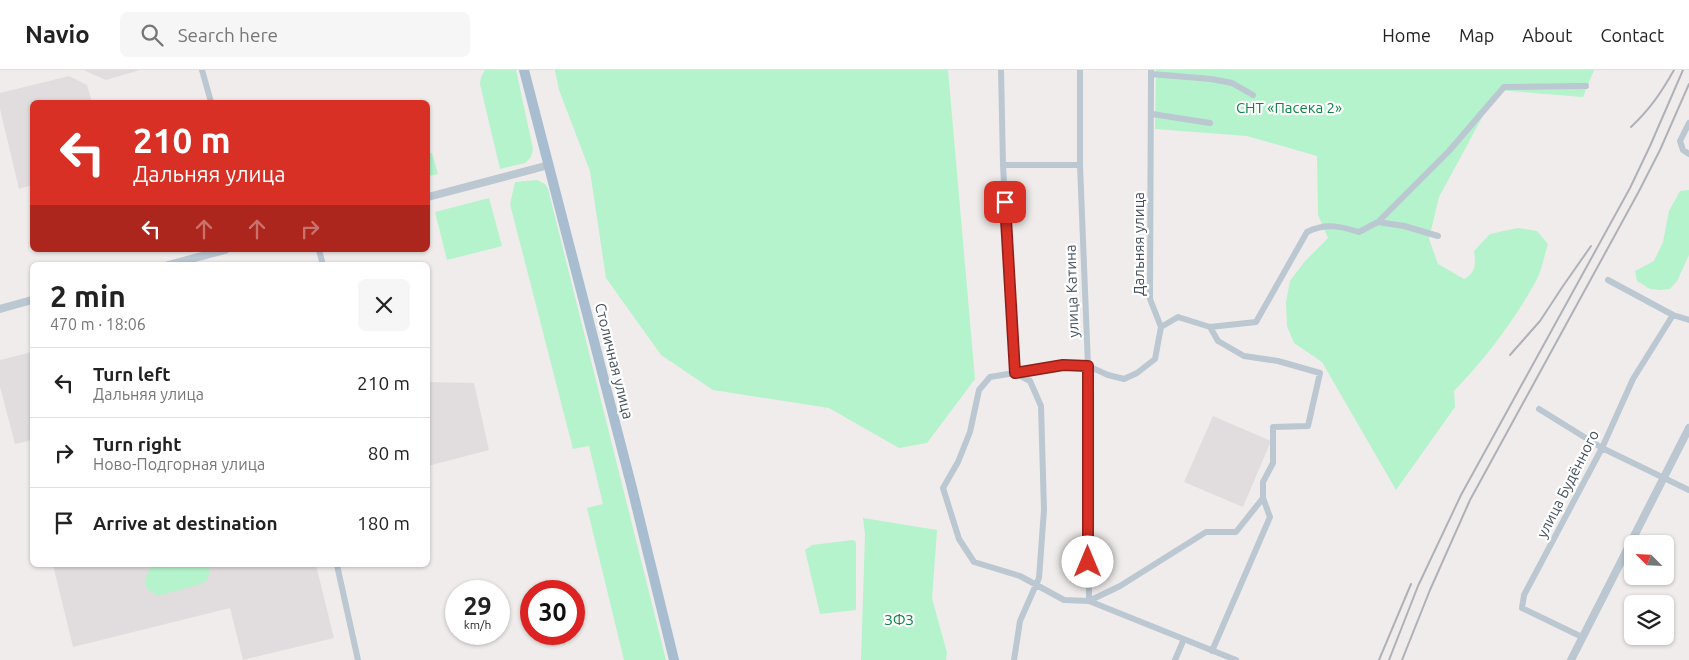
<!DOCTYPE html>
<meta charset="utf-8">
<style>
body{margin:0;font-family:Ubuntu,sans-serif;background:#f6f6f6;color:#222;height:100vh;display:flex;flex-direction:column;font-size:19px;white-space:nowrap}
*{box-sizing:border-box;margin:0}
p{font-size:16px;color:#767676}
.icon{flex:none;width:28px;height:28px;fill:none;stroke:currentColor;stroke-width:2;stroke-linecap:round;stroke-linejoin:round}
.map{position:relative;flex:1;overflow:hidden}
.panel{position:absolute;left:30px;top:192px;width:400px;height:305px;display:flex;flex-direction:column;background:#fff;border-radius:8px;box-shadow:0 1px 4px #0004}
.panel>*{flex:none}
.guide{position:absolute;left:30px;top:30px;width:400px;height:152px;border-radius:8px;box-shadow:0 1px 4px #0004;background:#d93025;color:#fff;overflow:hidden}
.needle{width:32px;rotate:294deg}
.fabs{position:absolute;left:1624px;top:465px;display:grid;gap:10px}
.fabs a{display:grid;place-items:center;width:50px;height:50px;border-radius:8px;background:#fff;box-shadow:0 1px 4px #0004;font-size:25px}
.speed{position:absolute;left:445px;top:510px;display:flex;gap:10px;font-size:25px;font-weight:700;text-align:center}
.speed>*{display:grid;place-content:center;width:65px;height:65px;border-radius:50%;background:#fff;box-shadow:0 1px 4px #0004;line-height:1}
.speed small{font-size:12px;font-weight:400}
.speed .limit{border:8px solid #d22;background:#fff;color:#111}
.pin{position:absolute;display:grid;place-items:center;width:42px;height:42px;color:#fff;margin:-21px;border-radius:10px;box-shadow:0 2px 8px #0006}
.me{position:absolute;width:55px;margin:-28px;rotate:0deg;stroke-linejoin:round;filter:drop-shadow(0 0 4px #0008)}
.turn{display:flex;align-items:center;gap:18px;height:105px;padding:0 20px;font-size:22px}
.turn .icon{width:65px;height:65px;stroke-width:2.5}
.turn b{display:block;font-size:35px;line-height:42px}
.lanes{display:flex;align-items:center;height:48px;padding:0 20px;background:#0003;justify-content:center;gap:25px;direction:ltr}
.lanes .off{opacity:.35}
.round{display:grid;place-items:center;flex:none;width:52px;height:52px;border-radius:8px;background:#f6f6f6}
.headline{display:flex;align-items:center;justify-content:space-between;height:85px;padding:0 20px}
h1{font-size:30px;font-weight:600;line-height:38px}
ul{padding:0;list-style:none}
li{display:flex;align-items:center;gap:15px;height:70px;padding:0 20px;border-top:1px solid #e0e0e0}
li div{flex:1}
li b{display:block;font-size:19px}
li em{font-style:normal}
header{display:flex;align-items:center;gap:30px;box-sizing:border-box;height:70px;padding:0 25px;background:#fff;border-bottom:1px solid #e0e0e0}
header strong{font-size:24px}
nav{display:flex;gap:28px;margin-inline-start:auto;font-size:18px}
.search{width:350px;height:45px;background:#f6f6f6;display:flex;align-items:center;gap:12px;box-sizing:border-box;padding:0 18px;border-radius:8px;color:#767676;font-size:19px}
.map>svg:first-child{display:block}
.education{fill:#e1ddde}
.green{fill:#b4f3cb}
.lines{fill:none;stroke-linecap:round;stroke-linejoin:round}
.minor{stroke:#bbc7d1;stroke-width:6}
.tertiary{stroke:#bbc7d1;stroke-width:8}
.primary{stroke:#a8bdcf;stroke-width:10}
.rail{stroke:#aeb2b8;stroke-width:2}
.route-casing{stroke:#8d1f18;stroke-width:12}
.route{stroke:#d93025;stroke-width:9}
.labels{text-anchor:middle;stroke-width:4.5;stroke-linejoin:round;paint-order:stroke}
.park-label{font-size:15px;fill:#0c8446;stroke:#fff}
.street-label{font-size:15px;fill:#43505c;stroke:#fff}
</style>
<header>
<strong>Navio</strong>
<div class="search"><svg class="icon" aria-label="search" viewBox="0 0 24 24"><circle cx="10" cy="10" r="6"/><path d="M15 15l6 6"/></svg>Search here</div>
<nav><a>Home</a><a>Map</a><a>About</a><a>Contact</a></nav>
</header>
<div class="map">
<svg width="1689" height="590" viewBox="0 0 1689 590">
<rect width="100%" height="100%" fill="#f0ecec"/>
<path class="education" d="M83,0H140L106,10Z
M69,6L87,15L92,32H32V115L19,119L0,39V23Z
M32,282V370L15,374L0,317V290Z
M428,312L474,313L489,380L428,396Z
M1213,346L1271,371L1243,437L1184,412Z
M53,495H316L334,568L243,590L230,538L73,577Z"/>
<path class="green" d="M485,0H516L533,79L531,87L525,93L500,99L480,14L481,7Z
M555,0H948L975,309L927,373L899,378L829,338L713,320L661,285L606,208L590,101L559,20Z
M1156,0H1594L1583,27L1497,20L1439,127L1429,169L1438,194L1464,209C1476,203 1476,193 1474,181L1490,164L1518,158L1537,161L1548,174C1544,186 1542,200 1536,211C1514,251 1486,288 1454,321L1455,337L1396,420L1322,292L1294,273L1287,256L1286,232L1290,211L1305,191L1328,168L1318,145L1317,86L1247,66L1155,59Z
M432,83L438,104L428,106V84Z
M537,110L545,114L548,119L666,590H624L587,438L603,434L589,376L573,379L510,134L515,112Z
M1689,120V185L1677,211L1670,219L1660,220L1650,219L1637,211L1635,201L1654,191L1663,172L1669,141L1680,121Z
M489,128L502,176L447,190L435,142Z
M863,448L937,460L932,528L947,583L946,590H861L865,465Z
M853,470L856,472V540L820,544L805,480L812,475Z
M159,495H208C211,502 209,508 204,513L158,526L147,519L145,510L150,498Z"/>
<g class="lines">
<path class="minor" d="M202,0L211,32
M1001,0L1003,95L1015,303
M1080,0V95L1088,296L1089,531L1120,516L1206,462H1236L1263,428
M1151,0L1150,229L1161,257L1155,289L1137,303L1124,309L1108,305L1088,296L1063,295L990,307L979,320L970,362L958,392L943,418L959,469L974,492L1020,506L1064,530L1089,531L1236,590
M1151,4L1211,9L1232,13L1253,25
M1152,44L1210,53
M1689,53L1680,71L1683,80L1689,84
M1003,95H1080
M1378,152L1449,81L1504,17L1586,16
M319,180L323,195
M1608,210L1673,245L1689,250
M1161,257L1178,247L1210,257
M1539,339L1602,378L1689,420
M337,495L358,590
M1582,567L1522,538L1524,525L1602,378L1633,309L1673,245
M1212,581L1270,447L1263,428V412L1273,393V357L1308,356L1320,303L1278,291L1244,286L1218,271L1210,257L1256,252L1307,162C1326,153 1340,156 1359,162L1378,152L1404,156L1438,166
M1014,590L1020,551L1039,508L1044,440L1041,336L1030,311L1015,303
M1175,590L1184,569"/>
<path class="tertiary" d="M428,127L549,95
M168,195L225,180
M0,239L32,230
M1571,590L1689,358"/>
<path class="primary" d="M524,0L632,418L674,590"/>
<path class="rail" d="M1631,57C1650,39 1661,23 1674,0
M1510,285L1540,251L1563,216L1591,176
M1379,590L1411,514
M1389,590L1418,516L1461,425L1630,118L1650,76L1683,0
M1402,590L1430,520L1470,430L1638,123L1660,80L1689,14"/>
</g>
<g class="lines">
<defs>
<path id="route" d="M1005,132L1015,303L1063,295L1088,296V492"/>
</defs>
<use href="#route" class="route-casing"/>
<use href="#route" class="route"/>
</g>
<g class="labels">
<g class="park-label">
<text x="1289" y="43">СНТ «Пасека 2»</text>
<text x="899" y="555">ЗФЗ</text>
</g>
<g class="street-label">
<text transform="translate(1139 174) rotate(-90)" y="5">Дальняя улица</text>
<text transform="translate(1072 221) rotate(-92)" y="5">улица Катина</text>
<text transform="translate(614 291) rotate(76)" y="5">Столичная улица</text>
<text transform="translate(1568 414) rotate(-63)" y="5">улица Будённого</text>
</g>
</g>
</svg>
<div class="fabs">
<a><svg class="needle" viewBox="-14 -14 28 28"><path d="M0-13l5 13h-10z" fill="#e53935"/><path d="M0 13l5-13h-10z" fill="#767676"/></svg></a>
<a><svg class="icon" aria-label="layers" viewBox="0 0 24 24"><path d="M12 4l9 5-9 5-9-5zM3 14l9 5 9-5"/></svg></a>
</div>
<div class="speed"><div>29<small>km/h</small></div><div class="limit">30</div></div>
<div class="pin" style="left:1005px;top:132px;background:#d93025"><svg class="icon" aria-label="arrive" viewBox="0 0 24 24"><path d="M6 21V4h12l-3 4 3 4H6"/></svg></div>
<svg class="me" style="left:1088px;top:492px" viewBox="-20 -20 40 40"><circle r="19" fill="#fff"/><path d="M0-13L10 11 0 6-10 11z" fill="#d93025"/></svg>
<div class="guide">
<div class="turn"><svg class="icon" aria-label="left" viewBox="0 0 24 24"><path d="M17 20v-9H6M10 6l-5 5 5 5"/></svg><div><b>210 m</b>Дальняя улица</div></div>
<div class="lanes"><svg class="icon" aria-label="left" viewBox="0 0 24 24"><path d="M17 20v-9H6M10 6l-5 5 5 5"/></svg><svg class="icon off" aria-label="ahead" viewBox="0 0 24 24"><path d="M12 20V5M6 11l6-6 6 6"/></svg><svg class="icon off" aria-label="ahead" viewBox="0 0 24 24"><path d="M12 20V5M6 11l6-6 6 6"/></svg><svg class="icon off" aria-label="right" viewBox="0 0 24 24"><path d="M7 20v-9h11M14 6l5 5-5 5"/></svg></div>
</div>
<section class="panel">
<div class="headline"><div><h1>2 min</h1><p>470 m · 18:06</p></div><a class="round"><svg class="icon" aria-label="close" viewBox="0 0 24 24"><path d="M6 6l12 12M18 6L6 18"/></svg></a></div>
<ul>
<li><svg class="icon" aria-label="left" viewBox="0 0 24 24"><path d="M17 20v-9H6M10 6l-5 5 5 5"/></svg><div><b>Turn left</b><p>Дальняя улица</p></div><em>210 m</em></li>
<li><svg class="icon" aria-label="right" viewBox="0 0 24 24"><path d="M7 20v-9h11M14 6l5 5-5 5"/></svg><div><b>Turn right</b><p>Ново-Подгорная улица</p></div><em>80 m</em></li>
<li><svg class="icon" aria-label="arrive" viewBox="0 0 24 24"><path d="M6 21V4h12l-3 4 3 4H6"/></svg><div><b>Arrive at destination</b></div><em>180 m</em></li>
</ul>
</section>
</div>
